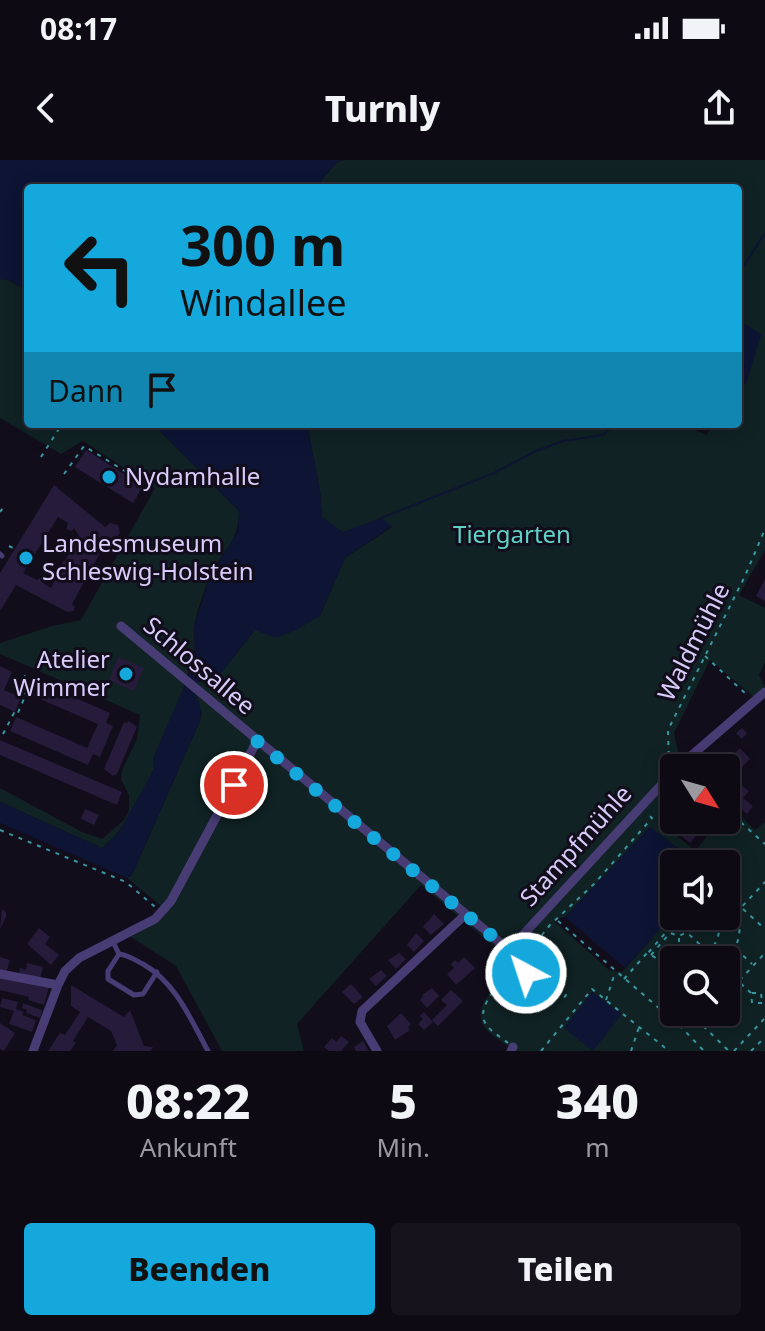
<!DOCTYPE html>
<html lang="de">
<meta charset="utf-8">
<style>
body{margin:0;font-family:"Noto Sans",sans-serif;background:#16131d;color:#f1f3f6;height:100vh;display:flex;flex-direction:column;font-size:30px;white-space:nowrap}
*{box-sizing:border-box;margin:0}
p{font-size:26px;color:#9a9aa0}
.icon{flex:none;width:44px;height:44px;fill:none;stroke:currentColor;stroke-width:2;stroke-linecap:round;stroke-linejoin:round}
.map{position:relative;height:891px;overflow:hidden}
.details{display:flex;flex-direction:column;background:#0d0a14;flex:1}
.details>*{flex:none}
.guide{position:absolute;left:24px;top:24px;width:718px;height:244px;border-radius:8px;box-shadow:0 4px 20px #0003,0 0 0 2px #2d2b34;background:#15a8dc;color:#111;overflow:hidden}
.needle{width:52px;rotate:127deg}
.controls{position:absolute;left:660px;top:594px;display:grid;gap:16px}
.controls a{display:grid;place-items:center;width:80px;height:80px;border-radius:8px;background:#0d0a14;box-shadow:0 4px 20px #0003,0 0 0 2px #2d2b34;font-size:40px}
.pin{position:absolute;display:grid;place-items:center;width:68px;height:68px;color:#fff;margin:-34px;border:4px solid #fff;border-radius:50%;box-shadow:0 2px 8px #0007}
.me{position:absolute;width:88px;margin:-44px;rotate:320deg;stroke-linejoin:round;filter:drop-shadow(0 0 6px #0008)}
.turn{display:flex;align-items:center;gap:28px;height:168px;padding:0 24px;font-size:36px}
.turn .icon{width:104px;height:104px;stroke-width:2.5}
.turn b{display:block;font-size:56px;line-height:68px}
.then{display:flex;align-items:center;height:76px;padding:0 24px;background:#0003;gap:16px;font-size:30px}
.eta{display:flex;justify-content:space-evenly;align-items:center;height:136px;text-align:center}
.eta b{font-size:48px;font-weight:800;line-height:56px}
.action{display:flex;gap:16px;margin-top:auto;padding:16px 24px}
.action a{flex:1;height:92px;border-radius:8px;background:#15a8dc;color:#111;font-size:32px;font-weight:800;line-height:92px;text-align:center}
.action a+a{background:#16131d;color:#f1f3f6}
.status{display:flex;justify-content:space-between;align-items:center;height:56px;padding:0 40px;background:#0d0a14;direction:ltr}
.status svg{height:22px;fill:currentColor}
header{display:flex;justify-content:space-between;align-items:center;height:104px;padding:0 24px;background:#0d0a14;font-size:36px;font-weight:800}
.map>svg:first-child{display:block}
.green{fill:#102224;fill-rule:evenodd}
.water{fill:#0d1434}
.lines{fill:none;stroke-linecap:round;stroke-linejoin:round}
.stream{stroke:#0d1434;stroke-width:2}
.building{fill:#261b3a;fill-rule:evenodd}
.path{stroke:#3897a2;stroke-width:2;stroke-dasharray:4 6;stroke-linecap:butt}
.service{stroke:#483c75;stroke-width:5}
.minor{stroke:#483c75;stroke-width:9}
.route{stroke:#15a8dc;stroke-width:14;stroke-dasharray:0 25.2}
.poi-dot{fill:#15a8dc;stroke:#110d1b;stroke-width:3}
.labels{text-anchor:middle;stroke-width:6;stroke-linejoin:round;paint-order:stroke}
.poi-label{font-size:24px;fill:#d8ccfa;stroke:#110d1b;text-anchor:start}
.park-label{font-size:24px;fill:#60d2c8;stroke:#110d1b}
.street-label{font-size:24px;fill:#d8ccfa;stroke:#110d1b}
</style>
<div class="status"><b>08:17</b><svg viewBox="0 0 49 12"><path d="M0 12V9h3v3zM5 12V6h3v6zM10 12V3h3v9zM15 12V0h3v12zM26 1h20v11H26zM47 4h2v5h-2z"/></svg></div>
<header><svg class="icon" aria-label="back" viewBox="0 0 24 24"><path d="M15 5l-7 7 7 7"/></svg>Turnly<svg class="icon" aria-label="share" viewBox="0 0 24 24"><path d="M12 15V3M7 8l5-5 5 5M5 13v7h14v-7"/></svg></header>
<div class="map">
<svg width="765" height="891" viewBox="0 0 765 891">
<rect width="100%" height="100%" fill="#110d1b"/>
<path class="green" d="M344,0H765V390L739,435L765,448V502L759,515L765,527L754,537L710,500L674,573L680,599L690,608H674V639L657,659L695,691L717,664L713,660H726V642L755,670L765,662V891H515C506,884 492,877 485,868C469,846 502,819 515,804L421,725L297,864L304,891H222L176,806L131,777L160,761V745L127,718L132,715L199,563L202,553L191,527L196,522L216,519L255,470L320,456L345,398L392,367L381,358L343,373L322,357L320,331L308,269L310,264H683L706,275L713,264H738V219L745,224L761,175L738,159V28H315L336,3ZM650,667L679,689L691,704H726V756H674V753L622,812L609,810L553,760L565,757ZM674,800H726V852H674Z
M0,119L8,120L28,131V264H153L239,351C238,386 224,387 210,416C204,430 196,453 194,468C193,476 196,484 194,492C181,541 143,659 102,688L0,642V628L82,672L102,679L124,660L129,650V635L121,620L122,610L137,579L140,555L0,494V483L52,466L81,460L155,328L83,281L61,294L0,258Z"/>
<path class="water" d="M0,0H344L336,3L315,28H28V131L8,120L0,119Z
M738,159L761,175L746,224L738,219Z
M153,264H310L308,269L320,331L322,357L343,372L381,358L392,366L345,398L320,456L296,470L276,478L255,470L216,519L196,522L191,527C199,539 203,548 199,563L132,715L127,718L0,663V642L102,688L119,672L154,609L153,598L189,515L195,490L194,467L210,416L238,372L239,351Z
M650,667L679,689L691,704H674V753L625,808L565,757Z
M592,832L622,854L593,891L564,868Z"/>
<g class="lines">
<path class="stream" d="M738,115L765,73
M381,358L494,313L536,291L563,281L603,275L615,264"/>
</g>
<path class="building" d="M86,290L143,326L133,343L75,307Z
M54,325L105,367L110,363L118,365L120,373L115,379L108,378L110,382L107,388L104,386L72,444L75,447L74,451L67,452L16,425L0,451V413ZM58,357L68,363L66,369L72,371L74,368L79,376L65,401L62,402V406L51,428L43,423V418L41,417L37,420L23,413Z
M765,419V441L756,436Z
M118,497L144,508L134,531L109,520Z
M0,506L12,512L4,530L21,537L15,552L0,545Z
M32,519L110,553L106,563L113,566L100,597L93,594L88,605L10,571L16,557L87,588L98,564L26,533Z
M128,561L137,567L117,614L113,616L104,609L124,562L127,563Z
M742,568L747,573L742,579L736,573Z
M0,580L122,632L117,645L0,595Z
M740,588L750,599L742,607L732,596Z
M740,624L749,631L743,638L753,646L747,654L726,636L733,627L736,629Z
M671,648L674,650V660H691L702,669L690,683L661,660Z
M85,649L99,655L94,665L81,659Z
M2,749L6,752V757L0,769Z
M434,754L444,764L431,775L423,767Z
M39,768L50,777L45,784L59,795L51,805L27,784Z
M416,773L424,781L414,792L407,785Z
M399,793L406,799L396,809L388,800Z
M0,797L10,800L6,813L0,812Z
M464,797L475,808L456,825L447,814L454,808L451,804L455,800L458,803Z
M27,803L43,807L40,819L19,813L20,808L26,810Z
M381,810L387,816L376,826L369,819Z
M0,816L49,827L44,845L28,840L29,837L0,830Z
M351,824L363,837L354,844L342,832Z
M71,825L124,857L130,850L144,886L153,887L151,891H113L117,885L111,871L88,857L73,881L76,883L70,891H48L60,873L65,875L80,852L71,846Z
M432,828L439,836L427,848L420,840L423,836L422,835Z
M451,830L463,841L438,866L432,860L447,845L441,840Z
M2,838L18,842L16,849L24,852L22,855L36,860L32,872L9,864L14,851L0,847Z
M23,843L42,850L40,858L26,853L27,850L22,848Z
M424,852L433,862L424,870L418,864L423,859L420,856Z
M401,853L411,864L408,867L410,870L395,880L387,866Z
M0,863L15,873L4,891L0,889Z
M341,876L349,882L341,891H329L324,887L332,878L336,882Z
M363,881L369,891H356L354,887Z"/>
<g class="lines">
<path class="path" d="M41,297L62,264
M64,314L84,286L149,326
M0,352L5,345
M9,386L15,389
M705,496L747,535
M3,574L14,553L17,555L26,534L19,530L27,511
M669,605L668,570L745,416L765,369
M726,649L765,684
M0,670L126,722L155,747
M743,749L765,769
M674 764a5 5 0 1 1 10 0a5 5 0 1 1-10 0Z
M558,761L682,868L704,891
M690,764H719
M682,768L708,792
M679,778V800
M736,789L752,804
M715,790L725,800
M651,795L670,773L679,776L687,772L690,764L687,756
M516,796L521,801L550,765L594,724L652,658L646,653
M700,800C715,790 722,774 719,756
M526 812a10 10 0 1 1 20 0a10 10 0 1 1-20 0Z
M674,805L662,802L648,793L680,756
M726,810L751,833L752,843H762L765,846
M726,815L730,814L732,807L727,802C738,787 743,770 737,752L765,722
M624,819L647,793
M540,821L564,838L566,835L545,814
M674,827H667L663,830L674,840
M752,833H761L762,842
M726,835L765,793
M606,840L615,813
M688,852L698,862
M709,852L699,862L729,891
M508,883C502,878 492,872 487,866C471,845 509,816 521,801L528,806
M541,891L592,829L669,891
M631,891L639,867
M734,891L765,858
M751,891L765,877"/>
<path class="service" d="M0,394L2,396
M113,782L119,794C128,795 135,800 143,804C176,823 190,858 208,891
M119,794L108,811V819L134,835L143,834L157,812"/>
<path class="minor" d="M121,466L509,790L674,611
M677,608L765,532
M0,814L58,825
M33,891L58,825L65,811L79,798L155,759L171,741L257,581
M377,891L360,862L362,851L466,754
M511,891L513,887"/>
</g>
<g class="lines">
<path class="route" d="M234,625L257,581L516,796L528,806L526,813"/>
</g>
<g class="poi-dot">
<circle cx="109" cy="317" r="8"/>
<circle cx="26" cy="398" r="8"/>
<circle cx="126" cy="514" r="8"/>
</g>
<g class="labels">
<g class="poi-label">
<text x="125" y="325">Nydamhalle</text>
<text x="42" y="392">Landesmuseum<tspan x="42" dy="28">Schleswig-Holstein</tspan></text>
<text x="110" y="508" text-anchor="end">Atelier<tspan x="110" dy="28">Wimmer</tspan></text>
</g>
<g class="park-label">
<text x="512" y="383">Tiergarten</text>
</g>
<g class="street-label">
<text transform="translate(694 482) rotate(-63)" y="8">Waldmühle</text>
<text transform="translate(199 506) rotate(40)" y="8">Schlossallee</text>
<text transform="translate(576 686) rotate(-48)" y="8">Stampfmühle</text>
</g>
</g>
</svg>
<div class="controls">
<a><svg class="needle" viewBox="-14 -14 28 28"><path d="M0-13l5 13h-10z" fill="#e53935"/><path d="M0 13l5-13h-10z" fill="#9a9aa0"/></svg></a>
<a><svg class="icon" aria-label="sound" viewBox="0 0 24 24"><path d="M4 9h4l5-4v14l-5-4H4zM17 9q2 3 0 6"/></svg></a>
<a><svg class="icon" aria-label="search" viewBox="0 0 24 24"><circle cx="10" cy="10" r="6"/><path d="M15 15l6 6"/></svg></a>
</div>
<div class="pin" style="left:234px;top:625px;background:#d93025"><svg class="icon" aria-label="arrive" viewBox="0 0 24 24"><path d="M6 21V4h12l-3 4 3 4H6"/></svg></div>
<svg class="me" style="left:526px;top:813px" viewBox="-20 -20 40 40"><circle r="17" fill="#15a8dc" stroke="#fff" stroke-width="3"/><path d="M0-11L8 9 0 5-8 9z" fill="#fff"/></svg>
<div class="guide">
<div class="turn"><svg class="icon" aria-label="left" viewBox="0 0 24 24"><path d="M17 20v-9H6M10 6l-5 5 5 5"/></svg><div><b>300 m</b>Windallee</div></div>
<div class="then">Dann<svg class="icon" aria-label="arrive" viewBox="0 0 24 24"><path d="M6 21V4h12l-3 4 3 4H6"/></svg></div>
</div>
</div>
<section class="details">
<div class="eta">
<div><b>08:22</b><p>Ankunft</p></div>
<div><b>5</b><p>Min.</p></div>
<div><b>340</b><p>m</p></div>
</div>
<div class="action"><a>Beenden</a><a>Teilen</a></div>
</section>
